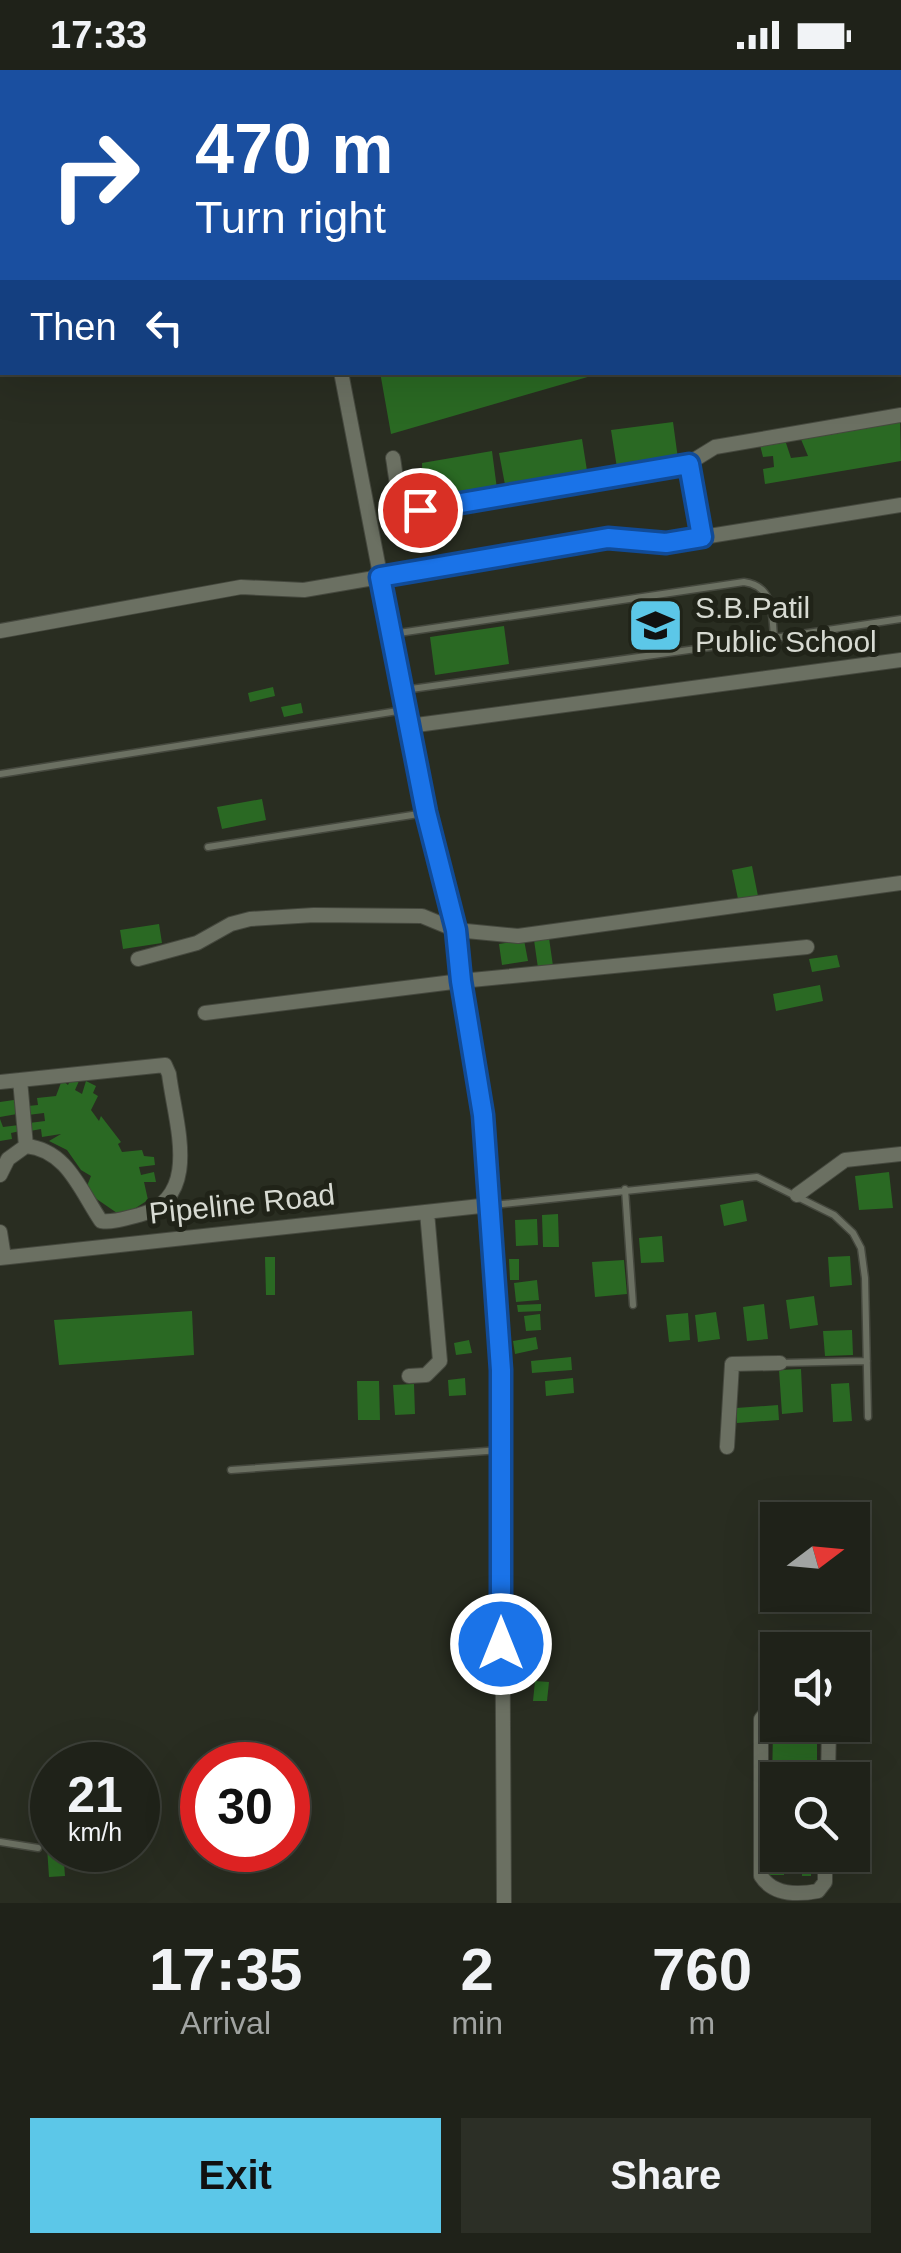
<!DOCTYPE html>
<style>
body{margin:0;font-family:Helvetica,sans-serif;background:#2c2f26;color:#f1f3f6;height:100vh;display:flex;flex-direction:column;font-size:38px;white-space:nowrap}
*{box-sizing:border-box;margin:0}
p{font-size:32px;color:#a1a4a2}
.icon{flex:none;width:55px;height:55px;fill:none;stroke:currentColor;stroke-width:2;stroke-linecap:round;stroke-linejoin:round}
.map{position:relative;height:1833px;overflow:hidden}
.details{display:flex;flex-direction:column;background:#1f2219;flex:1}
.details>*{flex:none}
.top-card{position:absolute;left:0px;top:0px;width:902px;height:305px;box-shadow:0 10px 40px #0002,0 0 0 2px #3c3f38;background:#1a4fa0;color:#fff;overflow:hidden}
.needle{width:65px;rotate:74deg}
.fabs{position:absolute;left:760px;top:1432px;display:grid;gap:20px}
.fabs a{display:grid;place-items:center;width:110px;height:110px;border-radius:0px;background:#1f2219;box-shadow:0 10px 40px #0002,0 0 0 2px #3c3f38;font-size:50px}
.speed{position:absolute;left:30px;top:1672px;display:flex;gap:20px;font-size:50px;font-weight:700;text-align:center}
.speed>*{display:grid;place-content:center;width:130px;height:130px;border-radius:50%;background:#1f2219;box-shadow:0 10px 40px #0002,0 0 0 2px #3c3f38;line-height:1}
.speed small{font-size:25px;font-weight:400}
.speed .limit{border:15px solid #d22;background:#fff;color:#111}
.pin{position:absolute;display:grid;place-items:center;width:85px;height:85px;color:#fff;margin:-42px;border:5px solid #fff;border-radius:50%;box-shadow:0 2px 10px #0007}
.me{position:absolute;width:110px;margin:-55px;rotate:0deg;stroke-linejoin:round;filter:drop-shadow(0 0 8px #0008)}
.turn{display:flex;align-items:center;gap:35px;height:210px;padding:0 30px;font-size:45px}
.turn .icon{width:130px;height:130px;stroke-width:2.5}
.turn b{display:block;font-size:70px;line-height:85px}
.then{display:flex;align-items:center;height:95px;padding:0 30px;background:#0003;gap:20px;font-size:38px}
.eta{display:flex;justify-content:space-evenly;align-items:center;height:170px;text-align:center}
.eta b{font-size:60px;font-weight:700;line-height:70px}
.action{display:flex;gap:20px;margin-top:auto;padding:20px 30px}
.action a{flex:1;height:115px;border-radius:0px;background:#5cc7e8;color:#111;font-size:40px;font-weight:700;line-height:115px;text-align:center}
.action a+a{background:#2c2f26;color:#f1f3f6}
.status{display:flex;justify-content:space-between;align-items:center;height:70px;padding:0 50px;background:#1f2219;direction:ltr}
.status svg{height:28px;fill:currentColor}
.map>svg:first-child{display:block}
.building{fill:#2a6923}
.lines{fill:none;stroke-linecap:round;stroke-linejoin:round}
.service-casing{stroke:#45483e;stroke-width:9}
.minor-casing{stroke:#45483e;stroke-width:16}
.tertiary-casing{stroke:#45483e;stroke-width:20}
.service{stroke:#6b7062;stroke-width:6}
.minor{stroke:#6b7062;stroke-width:14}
.tertiary{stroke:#6b7062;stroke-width:18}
.route-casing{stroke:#114b97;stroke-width:25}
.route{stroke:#1a73e8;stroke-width:18}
.labels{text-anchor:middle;stroke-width:10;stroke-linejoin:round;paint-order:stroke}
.poi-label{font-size:30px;fill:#d7dad2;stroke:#202318;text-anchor:start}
.street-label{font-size:30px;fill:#d7dad2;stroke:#202318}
</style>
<div class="status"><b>17:33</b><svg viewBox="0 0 49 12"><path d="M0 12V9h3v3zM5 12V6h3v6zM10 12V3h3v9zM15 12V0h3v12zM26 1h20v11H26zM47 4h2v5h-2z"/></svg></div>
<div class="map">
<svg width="901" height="1833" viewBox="0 0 901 1833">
<rect width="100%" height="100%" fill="#292d21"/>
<path class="building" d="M380,302H598V304L391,364Z
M900,349L901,391L765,414L763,399L774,397L773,386L763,387L760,375L785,370L791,388L808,386L800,367L873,357Z
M673,352L678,389L617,398L611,360Z
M582,369L588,407L506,420L499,383Z
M492,381L497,419L423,433L422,393Z
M504,556L509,594L435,605L430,567Z
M273,617L275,626L250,632L248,623Z
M301,633L303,643L284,647L281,637Z
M262,729L266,750L222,759L217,737Z
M752,796L758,826L738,829L732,800Z
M159,854L162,873L123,879L120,860Z
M549,868L553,896L538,898L534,870Z
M524,870L528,891L502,895L499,874Z
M837,885L840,897L812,902L809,889Z
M820,915L823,931L776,941L773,924Z
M71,1008L79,1011L75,1020L82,1024L86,1011L96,1016L93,1023L98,1026L91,1040L99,1051L101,1046L121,1072L118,1074L122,1082L142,1080L144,1086L154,1087L155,1095L139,1097L141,1105L154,1102L156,1112H144L148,1130L128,1143H117L85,1121L91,1106L81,1100L67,1080L49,1071L61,1064L42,1067L41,1059L30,1061L29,1053L45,1051L44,1043L28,1045V1036L38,1035L37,1028L56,1026L62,1010L68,1015Z
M14,1030L17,1044L0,1047V1032Z
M0,1049L3,1057L19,1055L20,1061L11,1063L12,1069L0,1071Z
M889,1102L893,1138L859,1140L855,1106Z
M743,1130L747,1151L724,1156L720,1135Z
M558,1144L559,1177H543L542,1145Z
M537,1149L538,1175L516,1176L515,1150Z
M662,1166L664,1192L641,1193L639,1168Z
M850,1186L852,1215L830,1217L828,1187Z
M265,1187H275V1225H266Z
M509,1189H519V1210H510Z
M624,1190L627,1224L595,1227L592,1192Z
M537,1210L539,1230L516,1232L514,1213Z
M814,1226L818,1255L790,1259L786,1230Z
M541,1234V1241L518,1242L517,1235Z
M764,1234L768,1269L747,1271L743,1237Z
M192,1241L194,1285L59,1295L54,1250Z
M716,1242L720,1269L698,1272L695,1245Z
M688,1243L690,1270L669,1272L666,1245Z
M540,1244L541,1260L526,1261L524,1246Z
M852,1260L853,1285L825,1286L823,1261Z
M536,1267L538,1279L515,1284L513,1271Z
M469,1270L472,1283L456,1285L454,1273Z
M571,1287L572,1300L532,1303L531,1291Z
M801,1299L803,1342L782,1344L779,1300Z
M465,1308L466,1325L449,1326L448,1310Z
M573,1308L574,1323L546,1326L545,1311Z
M357,1311H379L380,1350H358Z
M849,1313L852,1351L833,1352L831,1314Z
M414,1314L415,1344L395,1345L393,1315Z
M778,1335L779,1350L737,1353L736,1338Z
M535,1611L549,1612L547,1631H533Z
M804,1655H817V1710L772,1709L773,1662L804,1663Z
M770,1749H778V1785H810V1789H817V1800H811V1806H802V1795H784V1805H769Z
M52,1776V1780H63L65,1806L49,1807L47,1777Z"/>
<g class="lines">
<defs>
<path id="service" d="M83,0V2
M367,0V2
M0,2L19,0
M392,564L744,512C774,516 772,543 774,568L901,549
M404,620L774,568
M0,704L404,640
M208,777L425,743
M625,1119L633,1235
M493,1135L757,1107L834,1145L853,1163L861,1178L865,1208L868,1347
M780,1293L867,1291
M231,1400L500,1380
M0,1772L38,1778"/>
<path id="minor" d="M295,0V2
M831,0V2
M341,302L426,743L456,860L461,911L483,1045L497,1200L501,1300L504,1833
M393,388C397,409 395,435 420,440L689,393L715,377L901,345
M689,393L702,467
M0,561L241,517L304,520L608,468L666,473L901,435
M409,656L901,590
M138,889L197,873L231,854L250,849L314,845L422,846L456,860L518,866L901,813
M205,943L461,911L807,877
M20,1010L26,1076
M0,1012L165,995L169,1004C175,1053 203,1128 139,1145C126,1148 113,1153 101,1151C80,1120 67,1080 26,1076L8,1089L0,1105
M797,1125L845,1090L901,1084
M0,1162L4,1187
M0,1188L490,1135
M409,1306L426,1305L440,1291L427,1142
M727,1377L732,1294L780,1293
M778,1642L765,1644L761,1649V1806C773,1825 797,1825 818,1821L825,1812V1785
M828,1710L829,1655"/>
<path id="tertiary" d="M900,120L901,119
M900,143H901
M0,277H2
M0,293L2,292"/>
</defs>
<use href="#service" class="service-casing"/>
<use href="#minor" class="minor-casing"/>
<use href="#tertiary" class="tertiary-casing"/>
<use href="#service" class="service"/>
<use href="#minor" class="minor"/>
<use href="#tertiary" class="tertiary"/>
</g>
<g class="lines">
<defs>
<path id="route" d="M420,440L689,394L702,467L666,473L608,468L380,507L426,742L456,860L461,911L483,1045L501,1300V1574"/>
</defs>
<use href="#route" class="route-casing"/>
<use href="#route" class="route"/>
</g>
<defs>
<symbol id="school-square" viewBox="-11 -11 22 22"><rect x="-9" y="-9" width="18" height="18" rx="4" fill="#5cc7e8" stroke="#202318"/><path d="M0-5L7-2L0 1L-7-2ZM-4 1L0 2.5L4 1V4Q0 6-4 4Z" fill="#111"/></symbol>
</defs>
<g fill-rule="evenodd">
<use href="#school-square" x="624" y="524" width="63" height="63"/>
</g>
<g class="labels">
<g class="poi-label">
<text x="695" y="548">S.B.Patil<tspan x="695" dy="34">Public School</tspan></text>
</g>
<g class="street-label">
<text transform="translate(242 1134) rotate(-6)" y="10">Pipeline Road</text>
</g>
</g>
</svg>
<div class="fabs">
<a><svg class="needle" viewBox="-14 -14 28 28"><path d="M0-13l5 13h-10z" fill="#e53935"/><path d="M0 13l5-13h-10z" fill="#a1a4a2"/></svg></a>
<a><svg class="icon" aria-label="sound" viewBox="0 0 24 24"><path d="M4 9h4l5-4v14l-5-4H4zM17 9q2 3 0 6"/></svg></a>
<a><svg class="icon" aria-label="search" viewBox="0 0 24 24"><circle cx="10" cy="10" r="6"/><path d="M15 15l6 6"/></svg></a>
</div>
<div class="speed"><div>21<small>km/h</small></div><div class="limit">30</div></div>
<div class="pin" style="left:420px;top:440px;background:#d93025"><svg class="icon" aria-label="arrive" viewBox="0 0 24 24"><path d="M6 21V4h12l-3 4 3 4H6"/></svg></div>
<svg class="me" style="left:501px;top:1574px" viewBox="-20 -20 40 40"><circle r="17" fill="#1a73e8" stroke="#fff" stroke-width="3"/><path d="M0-11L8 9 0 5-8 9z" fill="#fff"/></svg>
<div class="top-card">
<div class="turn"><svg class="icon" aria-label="right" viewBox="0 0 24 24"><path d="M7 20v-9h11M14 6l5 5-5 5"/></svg><div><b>470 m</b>Turn right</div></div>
<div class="then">Then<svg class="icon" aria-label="left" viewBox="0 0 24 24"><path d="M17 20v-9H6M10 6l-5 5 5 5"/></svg></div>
</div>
</div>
<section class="details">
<div class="eta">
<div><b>17:35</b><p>Arrival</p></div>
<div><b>2</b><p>min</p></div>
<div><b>760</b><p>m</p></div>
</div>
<div class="action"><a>Exit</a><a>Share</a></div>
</section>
